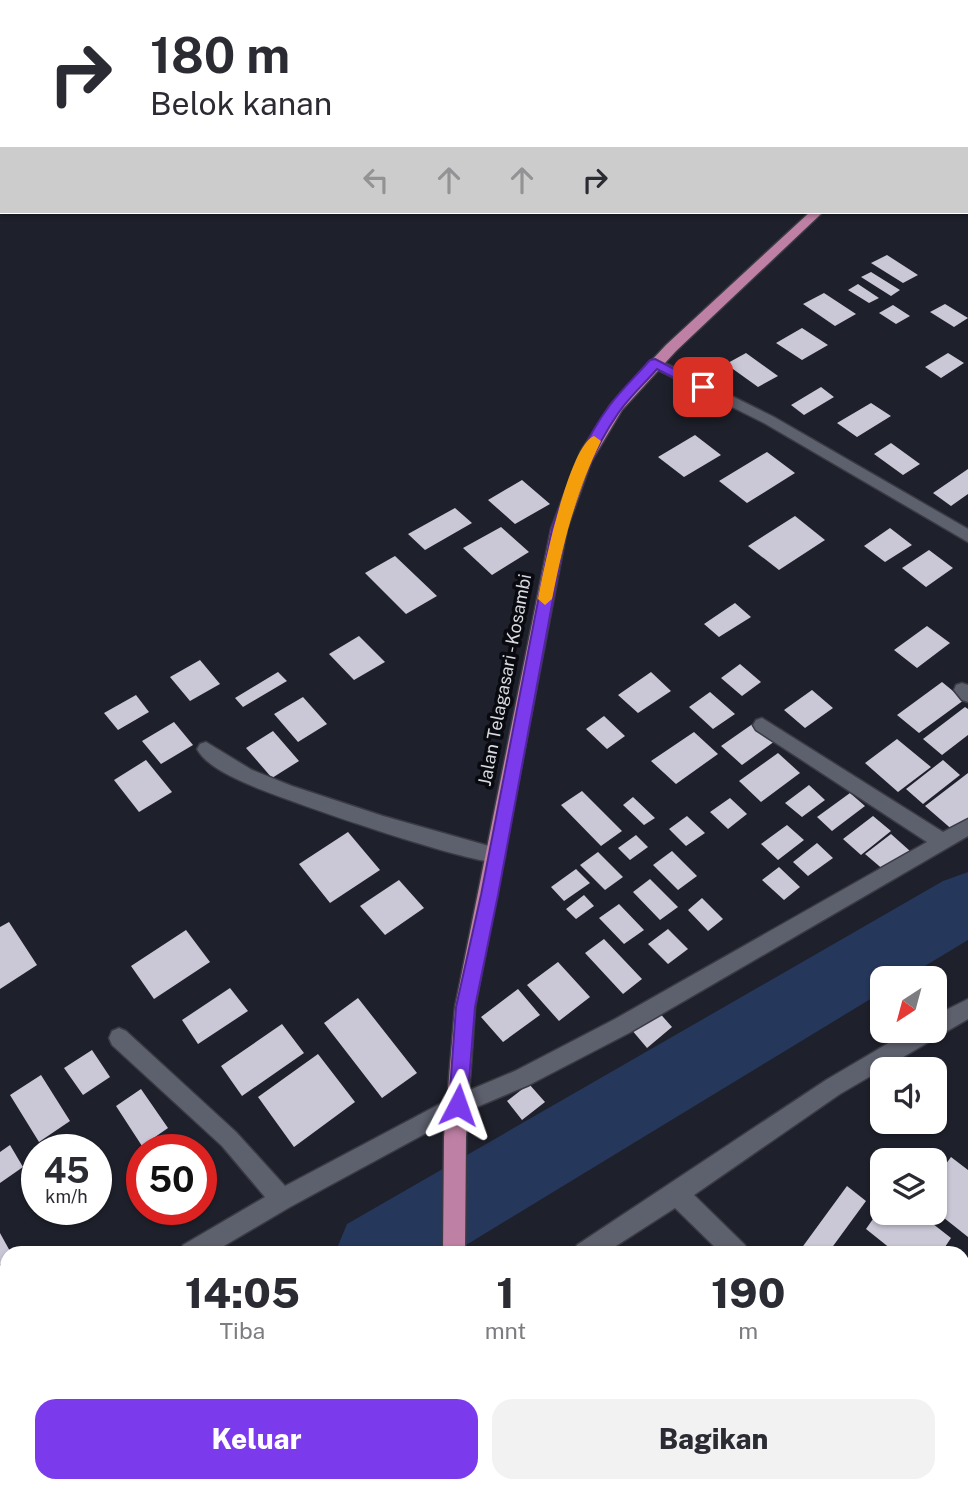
<!DOCTYPE html>
<html lang="id">
<style>
body{margin:0;font-family:"Public Sans",sans-serif;background:#f2f2f3;color:#2b2b33;height:100vh;display:flex;flex-direction:column;font-size:26px;white-space:nowrap}
*{box-sizing:border-box;margin:0}
p{font-size:23px;color:#7c7c81}
.icon{flex:none;width:38px;height:38px;fill:none;stroke:currentColor;stroke-width:2;stroke-linecap:round;stroke-linejoin:round}
.map{position:relative;flex:1;overflow:hidden}
.drawer{position:absolute;left:0px;top:1246px;width:970px;height:247px;display:flex;flex-direction:column;background:#fff;border-radius:21px 21px 0 0;box-shadow:0 2px 5px #0004}
.drawer>*{flex:none}
.guide{position:absolute;left:0px;top:0px;width:970px;height:214px;box-shadow:0 2px 5px #0004;background:#fff;color:#2b2b33;overflow:hidden}
.needle{width:46px;rotate:216deg}
.fabs{position:absolute;left:870px;top:966px;display:grid;gap:14px}
.fabs a{display:grid;place-items:center;width:77px;height:77px;border-radius:14px;background:#fff;box-shadow:0 2px 5px #0004;font-size:35px}
.speed{position:absolute;left:21px;top:1134px;display:flex;gap:14px;font-size:35px;font-weight:700;text-align:center}
.speed>*{display:grid;place-content:center;width:91px;height:91px;border-radius:50%;background:#fff;box-shadow:0 2px 5px #0004;line-height:1}
.speed small{font-size:18px;font-weight:400}
.speed .limit{border:10px solid #d22;background:#fff;color:#111}
.pin{position:absolute;display:grid;place-items:center;width:60px;height:60px;color:#fff;margin:-30px;border-radius:14px;box-shadow:0 4px 10px #0006}
.me{position:absolute;width:77px;margin:-38px;rotate:4deg;stroke-linejoin:round;filter:drop-shadow(0 0 5px #0008)}
.turn{display:flex;align-items:center;gap:24px;height:147px;padding:0 35px;font-size:32px}
.turn .icon{width:91px;height:91px;stroke-width:2.5}
.turn b{display:block;font-size:49px;line-height:60px}
.lanes{display:flex;align-items:center;height:66px;padding:0 35px;background:#0003;justify-content:center;gap:35px;direction:ltr}
.lanes .off{opacity:.35}
.eta{display:flex;justify-content:space-evenly;align-items:center;height:119px;text-align:center}
.eta b{font-size:42px;font-weight:800;line-height:49px}
.primary-button{display:flex;gap:14px;margin-top:auto;padding:14px 35px}
.primary-button a{flex:1;height:80px;border-radius:21px;background:#7c3aed;color:#fff;font-size:28px;font-weight:800;line-height:80px;text-align:center}
.primary-button a+a{background:#f2f2f3;color:#2b2b33}
.map>svg:first-child{display:block}
.lines{fill:none;stroke-linecap:round;stroke-linejoin:round}
.river{fill:#25375a;fill-rule:evenodd}
.building{fill:#cac7d7}
.minor-casing{stroke:#3a3b44;stroke-width:3}
.major-casing{stroke:#3a3b44;stroke-width:3}
.minor{fill:#5d606d;fill-rule:evenodd}
.major{fill:#be80a4;fill-rule:evenodd}
.route{fill:#7c3aed;stroke:#51269a;stroke-width:2}
.slow{fill:#f59e0b}
.labels{text-anchor:middle;stroke-width:7;stroke-linejoin:round;paint-order:stroke}
.street-label{font-size:18px;fill:#d7d8e0;stroke:#090a0f}
</style>
<div class="map">
<svg width="968" height="1492" viewBox="0 0 968 1492">
<rect width="100%" height="100%" fill="#1e202b"/>
<g class="lines">
<path class="river" d="M968,872V940L905,978H882V992L453,1253H335L347,1224L943,881Z
M7,1426V1486H46L43,1492H0V1429Z"/>
</g>
<path class="building" d="M887,255L918,275L903,283L871,263Z
M871,272L900,290L891,296L861,277Z
M858,284L879,298L869,303L848,290Z
M824,293L856,314L835,326L803,304Z
M945,304L968,318L954,327L930,312Z
M893,305L910,316L896,324L879,313Z
M802,328L828,345L802,360L776,343Z
M746,353L778,376L758,387L726,364Z
M948,353L964,363L941,378L925,367Z
M821,387L834,397L804,415L791,405Z
M871,403L891,416L857,437L837,423Z
M695,435L721,455L684,477L658,457Z
M891,443L920,464L903,475L874,454Z
M767,452L795,473L747,503L719,481Z
M968,469V494L951,506L933,493Z
M522,480L550,504L515,524L488,500Z
M455,508L472,523L425,550L408,534Z
M795,516L825,540L779,570L748,546Z
M501,527L529,552L492,575L463,548Z
M890,528L912,545L885,562L864,546Z
M929,550L953,568L926,587L902,568Z
M395,556L437,596L406,614L365,573Z
M735,603L751,617L719,637L704,624Z
M927,626L950,643L917,668L894,650Z
M359,636L385,662L354,680L329,654Z
M200,660L220,684L190,701L170,677Z
M740,664L761,682L742,696L721,678Z
M278,672L287,681L243,707L235,698Z
M651,672L671,691L638,713L618,695Z
M942,682L964,700L919,733L897,715Z
M812,690L833,708L805,728L784,710Z
M710,692L735,714L713,729L689,707Z
M136,695L149,712L118,730L104,713Z
M303,697L327,724L298,742L274,714Z
M965,707L968,709V735L942,755L923,739Z
M604,716L625,736L607,749L586,729Z
M174,722L193,745L161,764L142,741Z
M754,723L775,741L742,765L721,746Z
M273,731L299,761L272,778L246,748Z
M694,732L718,754L676,784L651,761Z
M897,739L931,767L898,792L865,763Z
M778,753L800,773L761,802L739,781Z
M146,760L172,792L139,812L114,780Z
M943,760L960,775L923,804L906,789Z
M968,773V821L955,832L925,806Z
M809,785L825,800L802,817L785,803Z
M582,791L622,831L601,846L561,805Z
M850,793L865,806L832,831L817,817Z
M633,797L655,818L644,825L623,805Z
M730,798L747,814L728,829L710,812Z
M687,816L705,833L686,846L669,829Z
M873,816L891,831L861,855L843,839Z
M787,825L804,840L778,860L761,844Z
M348,832L380,870L330,903L299,864Z
M891,834L910,851L885,871L865,854Z
M636,835L648,847L630,860L618,848Z
M817,843L833,858L808,876L793,862Z
M672,851L697,876L678,890L653,865Z
M598,852L623,877L605,890L580,865Z
M779,867L800,887L784,900L762,880Z
M576,869L590,883L564,901L551,887Z
M650,879L678,907L660,920L633,892Z
M399,880L424,908L385,935L360,906Z
M584,895L594,906L576,919L566,909Z
M702,898L723,919L708,931L688,910Z
M619,904L644,930L624,944L599,918Z
M9,922L37,965L0,989V927Z
M668,929L688,949L668,964L648,944Z
M186,930L210,962L154,999L131,966Z
M604,939L642,979L623,994L585,953Z
M558,962L590,997L559,1021L527,985Z
M230,988L248,1011L198,1044L182,1020Z
M518,989L540,1015L503,1042L481,1017Z
M358,998L417,1073L382,1098L324,1023Z
M656,1009L672,1027L647,1048L631,1029Z
M282,1024L304,1053L242,1096L221,1066Z
M92,1050L110,1077L83,1095L64,1068Z
M318,1054L355,1102L294,1147L258,1097Z
M41,1075L70,1121L39,1142L10,1095Z
M529,1084L545,1102L522,1120L507,1101Z
M141,1089L168,1128L142,1146L116,1106Z
M10,1145L23,1167L0,1183V1152Z
M951,1157L968,1170V1237L934,1210V1180Z
M847,1186L866,1201L828,1253H798Z
M882,1206V1213H919L951,1238L941,1253H896L866,1229Z
M0,1233L11,1253H7V1259L0,1264Z
M4,1271L7,1277V1299L0,1304V1274Z
M968,1302V1360L966,1362L962,1359V1311Z
M615,1486H683L689,1492H621Z
M795,1486H863L859,1492H791Z"/>
<g class="lines">
<defs>
<path id="minor" d="M655,358L774,417L968,529V542L764,423L650,366L648,363Z
M962,683L968,685V702L962,700L954,690L956,685Z
M762,718L943,832L968,819V836L629,1033L529,1085L465,1112L290,1207L212,1253H180L183,1245L265,1197L222,1146L112,1045L109,1038L112,1031L119,1028L126,1031L236,1132L285,1186L451,1098L515,1071L615,1019L927,842L756,730L753,725L756,720Z
M206,742L252,770L292,786L383,816L496,848L503,850L505,856L503,862C482,869 281,799 250,785C234,778 206,766 197,749L200,744Z
M968,999V1019L840,1094L694,1195L745,1245L748,1253H721L675,1208L605,1253H574L577,1245L826,1080L909,1031H934V1016Z
M7,1341V1366L0,1369V1344Z
M962,1436L968,1438V1464L962,1462Z
M219,1486H250L248,1492H217Z"/>
<path id="major" d="M810,212H823L676,351L622,410L591,462L567,529L475,1007L466,1137L465,1253H443L444,1137L455,1007L551,529L581,451L611,404L666,345Z
M446,1486H470V1492H446Z"/>
</defs>
<use href="#minor" class="minor-casing"/>
<use href="#major" class="major-casing"/>
<use href="#minor" class="minor"/>
<use href="#major" class="major"/>
</g>
<path class="route" d="M655,359L709,387L703,391L698,390L657,369C644,384 628,398 617,415C593,450 579,489 566,529L498,895L475,1007L467,1105L465,1112L458,1115L451,1112L449,1105L456,1007L481,895L552,529C567,486 582,442 610,405C622,389 637,375 650,360Z"/>
<path class="slow" d="M594,436L601,441C575,495 564,540 552,599L545,605L538,599C543,571 569,445 594,436Z"/>
<g class="labels">
<g class="street-label">
<text transform="translate(505 680) rotate(-79)" y="6">Jalan Telagasari - Kosambi</text>
</g>
</g>
</svg>
<div class="fabs">
<a><svg class="needle" viewBox="-14 -14 28 28"><path d="M0-13l5 13h-10z" fill="#e53935"/><path d="M0 13l5-13h-10z" fill="#7c7c81"/></svg></a>
<a><svg class="icon" aria-label="sound" viewBox="0 0 24 24"><path d="M4 9h4l5-4v14l-5-4H4zM17 9q2 3 0 6"/></svg></a>
<a><svg class="icon" aria-label="layers" viewBox="0 0 24 24"><path d="M12 4l9 5-9 5-9-5zM3 14l9 5 9-5"/></svg></a>
</div>
<div class="speed"><div>45<small>km/h</small></div><div class="limit">50</div></div>
<div class="pin" style="left:703px;top:387px;background:#d93025"><svg class="icon" aria-label="arrive" viewBox="0 0 24 24"><path d="M6 21V4h12l-3 4 3 4H6"/></svg></div>
<svg class="me" style="left:458px;top:1105px" viewBox="-20 -20 40 40"><path d="M0-17L14 15 0 8-14 15z" fill="#7c3aed" stroke="#fff" stroke-width="4"/></svg>
<div class="guide">
<div class="turn"><svg class="icon" aria-label="right" viewBox="0 0 24 24"><path d="M7 20v-9h11M14 6l5 5-5 5"/></svg><div><b>180 m</b>Belok kanan</div></div>
<div class="lanes"><svg class="icon off" aria-label="left" viewBox="0 0 24 24"><path d="M17 20v-9H6M10 6l-5 5 5 5"/></svg><svg class="icon off" aria-label="ahead" viewBox="0 0 24 24"><path d="M12 20V5M6 11l6-6 6 6"/></svg><svg class="icon off" aria-label="ahead" viewBox="0 0 24 24"><path d="M12 20V5M6 11l6-6 6 6"/></svg><svg class="icon" aria-label="right" viewBox="0 0 24 24"><path d="M7 20v-9h11M14 6l5 5-5 5"/></svg></div>
</div>
<section class="drawer">
<div class="eta">
<div><b>14:05</b><p>Tiba</p></div>
<div><b>1</b><p>mnt</p></div>
<div><b>190</b><p>m</p></div>
</div>
<div class="primary-button"><a>Keluar</a><a>Bagikan</a></div>
</section>
</div>
